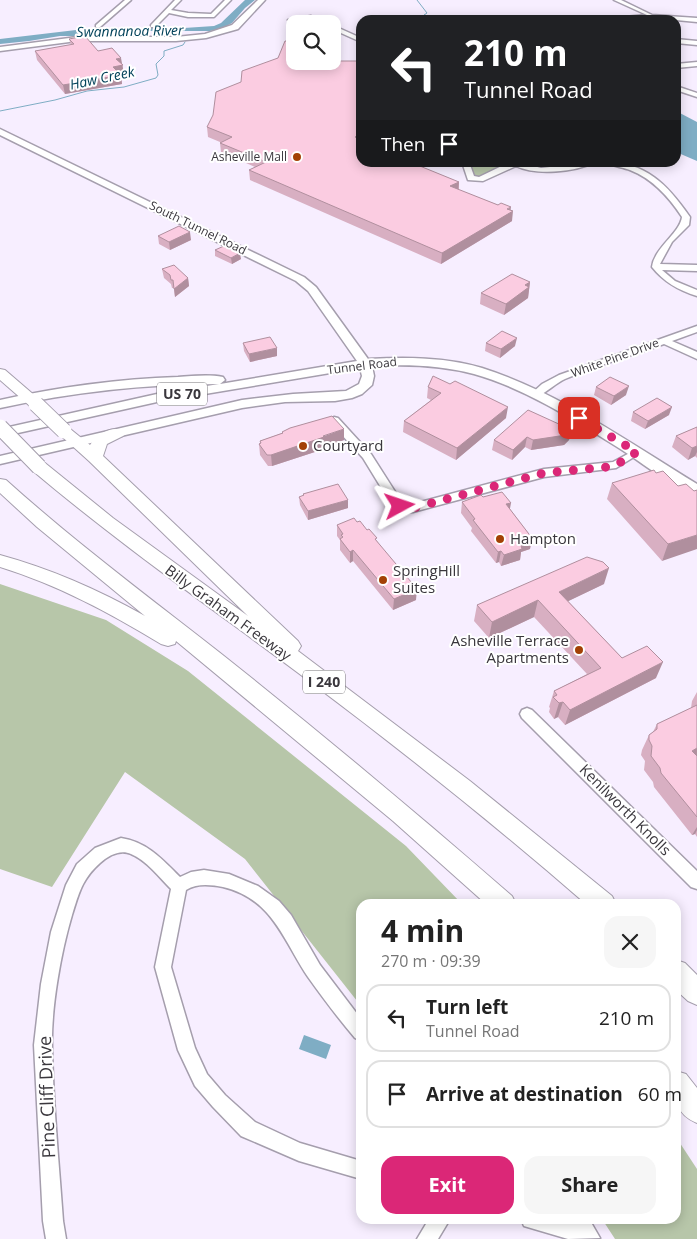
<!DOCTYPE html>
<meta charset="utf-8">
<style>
body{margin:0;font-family:"Open Sans",sans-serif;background:#f6f6f6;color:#222;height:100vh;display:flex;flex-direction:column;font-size:19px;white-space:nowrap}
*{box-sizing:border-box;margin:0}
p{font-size:16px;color:#767676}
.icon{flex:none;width:28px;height:28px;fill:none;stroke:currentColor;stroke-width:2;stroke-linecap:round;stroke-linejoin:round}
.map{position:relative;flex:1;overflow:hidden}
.side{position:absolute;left:356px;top:899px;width:325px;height:325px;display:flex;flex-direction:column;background:#fff;border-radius:15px;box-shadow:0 2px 12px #0003}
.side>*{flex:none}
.guide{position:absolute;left:356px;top:15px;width:325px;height:152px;border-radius:15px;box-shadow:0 2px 12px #0003;background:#202124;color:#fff;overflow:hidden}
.fabs{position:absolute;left:286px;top:15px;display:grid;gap:10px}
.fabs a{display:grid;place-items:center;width:55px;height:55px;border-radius:10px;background:#fff;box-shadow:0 2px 12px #0003;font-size:25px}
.pin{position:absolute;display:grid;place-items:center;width:42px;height:42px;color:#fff;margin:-21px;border-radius:10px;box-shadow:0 2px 8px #0006}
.me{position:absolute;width:55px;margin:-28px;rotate:85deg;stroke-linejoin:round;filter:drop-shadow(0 0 4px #0008)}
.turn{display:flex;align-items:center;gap:18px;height:105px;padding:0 25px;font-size:22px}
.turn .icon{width:65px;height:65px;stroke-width:2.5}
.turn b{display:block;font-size:35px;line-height:42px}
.then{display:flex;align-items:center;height:48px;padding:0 25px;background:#0003;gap:10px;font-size:19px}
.round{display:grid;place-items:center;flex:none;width:52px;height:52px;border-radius:15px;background:#f6f6f6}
.head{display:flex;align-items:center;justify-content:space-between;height:85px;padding:0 25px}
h1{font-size:30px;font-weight:700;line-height:38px}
.cta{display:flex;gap:10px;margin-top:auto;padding:10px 25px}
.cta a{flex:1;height:58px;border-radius:15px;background:#db2777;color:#fff;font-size:20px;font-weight:700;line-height:58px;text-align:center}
.cta a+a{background:#f6f6f6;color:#222}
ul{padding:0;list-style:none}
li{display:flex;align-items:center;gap:15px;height:68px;margin:0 10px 8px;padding:0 15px;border:2px solid #e0e0e0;border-radius:15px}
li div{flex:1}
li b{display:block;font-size:19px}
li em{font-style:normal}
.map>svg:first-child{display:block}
.green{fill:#b7c6a9}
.water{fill:#7fadc4}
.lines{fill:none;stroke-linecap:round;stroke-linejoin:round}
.stream{stroke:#7fadc4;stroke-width:1}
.minor-casing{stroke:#a59ead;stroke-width:3}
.major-casing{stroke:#a59ead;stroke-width:3}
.highway-casing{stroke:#a59ead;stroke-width:2}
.minor{fill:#fff;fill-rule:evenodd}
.major{fill:#fff;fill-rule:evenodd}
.highway{fill:#fff;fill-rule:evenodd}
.highway-bridge-casing{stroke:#a59ead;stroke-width:17;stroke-linecap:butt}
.highway-bridge{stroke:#fff;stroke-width:15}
.wall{fill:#d8afc2}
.shaded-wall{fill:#b08f9e}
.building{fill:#fbcce1;stroke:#b08f9e}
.route{stroke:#db2777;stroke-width:9;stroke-dasharray:0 16.2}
.poi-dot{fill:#a34105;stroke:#fff;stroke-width:2}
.labels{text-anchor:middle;stroke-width:4;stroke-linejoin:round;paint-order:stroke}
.far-poi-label{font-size:12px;fill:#3a373d;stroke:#fff;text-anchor:end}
.far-street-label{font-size:12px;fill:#3a373d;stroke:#fff}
.far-water-label{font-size:14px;font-style:italic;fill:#004159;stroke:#fff}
.shield{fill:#fff;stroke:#757377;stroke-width:1}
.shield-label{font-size:14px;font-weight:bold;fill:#3a373d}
.poi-label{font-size:15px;fill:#3a373d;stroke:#fff;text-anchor:start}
.street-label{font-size:15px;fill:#3a373d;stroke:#fff}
.near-street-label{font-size:18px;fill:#3a373d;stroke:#fff}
</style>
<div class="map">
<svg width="697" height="1239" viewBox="0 0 697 1239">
<rect width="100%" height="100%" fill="#f7eeff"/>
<path class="green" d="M465,163H592L543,169L515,164L480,179L471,178Z
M0,584L106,620L188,671L406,846L462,904H361V1006L245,859L125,772L52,887L0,869Z
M676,1137L697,1169V1239H615L602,1219H676Z"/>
<path class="water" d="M245,0H255L245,8L232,23L223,28L210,31H148L93,36H60L29,41L0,44V39L76,30L110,28H184L214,26L221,23Z
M676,111L697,122V161L676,152Z
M304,1035L331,1045L326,1059L299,1049Z"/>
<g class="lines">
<path class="stream" d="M417,0L427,13L424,15L447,20
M0,111L55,100L87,91L124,87L156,78L158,75L156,64L164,56V51L183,45L185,42"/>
<defs>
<path id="minor" d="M125,0H131L100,27H96V25Z
M175,0H181L171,10L188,13L211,14L225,0H231L214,17H188L169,13L155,27H151V25Z
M614,0H621L652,15L697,18V22L655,18L589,20L647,15Z
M311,16L329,24H321L310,20L291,22L288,20Z
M332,25L361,38V42L332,29Z
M676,39L697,41V45L676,43Z
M697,62V66L676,68V64Z
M676,86L697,93V97L676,90Z
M462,162H469L474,176L479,177L510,162H519L541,168L595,162C576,172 536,176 516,166L483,181L468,180Z
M604,162C646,162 667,184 690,217L689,225L672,242L660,264L697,265V271L662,270L675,281L697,290V296C678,290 664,282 652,267C654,248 680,233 682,217C669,197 653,179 630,170C622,167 612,166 604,162Z
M697,326V332L672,341L697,352V359L664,344C631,356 597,365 565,379C556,383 543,395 536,397L531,394L542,384L559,375Z
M334,417L338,418L371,454L401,501L406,504H413L544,469L613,462L637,449L642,452L616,468L544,477L413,512H404L393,507L363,458L330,422L329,420Z
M527,708L532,710L697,871V889L691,887L522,718L520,714L522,710Z
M121,838C147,842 162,859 180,877L191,872L204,870L229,874L258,886L279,901L291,915L320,965L361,1019V1041L355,1038C338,1018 323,998 308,977C283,940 273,899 223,887C211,885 198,883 186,890L171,967L195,1048L207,1074L225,1095L255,1122L300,1143L361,1161V1179L299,1161L241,1136L213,1107L195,1086L178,1050L155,967L171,889C159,877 146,860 131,854C120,849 108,856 100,863C82,879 79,893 72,915C61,952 51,1008 52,1047C53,1105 59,1163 63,1221L66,1239H46L43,1221L34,1045L41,984L51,932L66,885L77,864L95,848Z
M429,1219H450L438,1239H417Z
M521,1219H589L600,1238L568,1239L524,1226Z"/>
<path id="major" d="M258,0H265L238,29L206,38L176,41H77L0,51V47L77,37H176L205,34L232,25Z
M0,129L304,277L316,287L368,359C406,357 446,357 482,368C560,393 628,442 697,484V496C678,491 641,462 622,450C576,421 527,389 474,374C441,365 406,364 372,366L374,376L372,385L362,394L352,398L335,401L285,402L242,408L0,464V456L242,400L293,394L346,391L359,384L362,376L360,368L157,402L0,437V429L157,394L219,384C145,384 72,392 0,408V400C59,387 118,379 178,377C192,376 209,374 223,377L225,380L220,384L357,361L308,291L296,281L0,135Z"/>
<path id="highway" d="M0,369L5,370L41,401L43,404L41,407H31L0,380Z
M64,426L69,428L90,445C97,434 111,426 123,430L126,433L123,436L107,444L103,456L298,641L301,646L298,651L470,781L612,896L616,904H586C496,826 404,752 309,681C217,612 122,546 33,471L31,467L33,463L39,462L45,463L113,518L248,616L89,461L59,434L56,431L59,428Z
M0,479L6,480C76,543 150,598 224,656C322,734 418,814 512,896L516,904H486L393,821L176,641L175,644L168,646L161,644C110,613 58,585 0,567V555C51,569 99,590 145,616L37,527L0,493Z
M676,960L685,963L697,975V1005L688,1001L676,990Z
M676,1071L686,1074L697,1088V1123C671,1112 676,1094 676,1071Z"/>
</defs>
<use href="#minor" class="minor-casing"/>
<use href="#major" class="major-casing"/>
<use href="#highway" class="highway-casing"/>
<use href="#minor" class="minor"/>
<use href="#major" class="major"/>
<use href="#highway" class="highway"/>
<defs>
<path id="highway-bridge" d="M36,404L64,431
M0,427L39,467"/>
</defs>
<use href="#highway-bridge" class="highway-bridge-casing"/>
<use href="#highway-bridge" class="highway-bridge"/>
</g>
<path class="wall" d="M69,39L122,64L124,74L121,75L122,84L65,94L37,60L35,51L71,45Z
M295,61L361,162L459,182V190L511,210L512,221L441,264L250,180L249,170L255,167L221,152L220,143V142L208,137L207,127Z
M158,236L191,240L170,250L159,244Z
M215,250L241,259L232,264L215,256Z
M162,269L188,278L189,286L175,297L174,288H172L171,284L164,278Z
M530,282L528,298L504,315L480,304L481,293Z
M243,343L277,356L250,362L244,351Z
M486,343L515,346L500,358L485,351Z
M428,387L506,418L456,460L403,432L404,421L431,400L427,398Z
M596,387L626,395L611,405L594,395Z
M633,412L669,415L645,429L631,421Z
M697,427V458L695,456L688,460L672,447L676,436Z
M572,430L569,440L564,445L531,450L525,447L512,460L492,450L494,440Z
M282,432L344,440L324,447V449L272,466H268L260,455L259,444L260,443V441L282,433Z
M656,473L678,486L694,491L662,561L607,499L612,483Z
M303,494L348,508L308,520L300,505L299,497L303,496Z
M483,497L510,509L532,538L530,549L521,552L520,560L501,566L499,562L496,563L471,531L472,528L461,513L462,502Z
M357,522L377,541L416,600L393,610L353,561L350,563L340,550V540L337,536V525Z
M604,584L568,601L622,658L656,678L565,725L558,717L554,719L549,712L550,708L549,707L554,691L587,674L534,617L489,638L474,621L477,605Z
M697,692V837L695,834L692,835L654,787L653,782L644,770L645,761L641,755L642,750L649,735L653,732L657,724L691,708L692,701Z"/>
<path class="shaded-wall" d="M121,58L124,74L121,75L122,84L65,94L63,85L113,67L116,59Z
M361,134V144L355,137Z
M459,182L458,192L450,186Z
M511,207L510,213L513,211L512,221L441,264L442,253Z
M190,232L191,240L170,250L169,242Z
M240,253L241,259L232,264L231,258Z
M188,278L189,286L175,297L174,289Z
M530,282L528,298L504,315L506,304L525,285Z
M517,338L515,346L500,358L501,349Z
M277,348V356L250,362L249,354Z
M629,386L626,395L611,405L614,396Z
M508,407L506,418L456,460L457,448Z
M672,407L669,415L645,429L648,421Z
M344,429V440L324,447V449L272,466L271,455Z
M572,430L569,440L564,445L531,450L533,440Z
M527,437L525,447L512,460L513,450Z
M697,446V452L695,456L688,460L692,448Z
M348,500V508L308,520V511Z
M511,503L509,514L506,504Z
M697,535V549L662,561L668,544Z
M532,538L530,549L521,552L520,560L501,566L504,555L520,542Z
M353,550V561L350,563V552Z
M501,551L499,562L496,563L498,552Z
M609,568L604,584L554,608L559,592Z
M417,589L416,600L393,610L394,599Z
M538,600L534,617L489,638L492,622Z
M663,662L656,678L565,725L570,710Z
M563,702L558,717L554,719L559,703Z
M697,748V759L692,751Z
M697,827V830L695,834L692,835Z"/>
<path class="building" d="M85,36L98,51L112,48L121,58L116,59L123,65L113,67L121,75L63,85L35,51L74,44L69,39Z
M285,41L295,42V49L293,52L295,53V61H361V134L355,137L361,139V162H410L459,182L450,186L498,205L501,203L511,207L507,209L513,211L442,253L249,170L266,162L220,143L232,137L207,127L213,115L216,92L241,82L242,71L278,58Z
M179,226L190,232L169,242L158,236Z
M224,246L240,253L231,258L215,250Z
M174,265L188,278L174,289L173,280H171L170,275L162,269Z
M512,274L530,282L525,285L529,287L506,304L481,293Z
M502,331L517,338L501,349L486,343Z
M270,337L277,348L249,354L243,343Z
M433,376L450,384L455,381L508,407L457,448L404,421L441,393L428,387Z
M610,377L629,386L614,396L596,387Z
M657,398L672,407L648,421L633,412Z
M528,410L572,430L566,435L533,440L527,437L513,450L494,440Z
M332,416L344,429L323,436L324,437L271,455H267L259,444L261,443L260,441L283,433L282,432L290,428Z
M697,427V446L692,448L676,436Z
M654,470L656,473L663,471L678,486L686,484L694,491L697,490V535L668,544L612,483Z
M338,484L348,500L308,511L299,497L304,495L303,494Z
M502,492L511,503L506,504L532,538L520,542L522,549L504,555L501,551L498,552L473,520L475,519L462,502L481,495L483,497Z
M354,518L357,522L360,521L367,530L369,529L377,538L375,539L417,589L394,599L353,550L350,552L340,539L343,537L341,535L343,534L337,525Z
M587,557L603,562L609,568L559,592L622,658L647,646L663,662L570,710L563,702L559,703L553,697L557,695L554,691L601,668L538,600L492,622L477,605Z
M697,705V748L692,751L697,756V817L661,773L660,768L651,756L652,746L649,740V735L657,729V724Z"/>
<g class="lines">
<path class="route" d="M400,506L413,508L544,473L607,467L616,465L637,452L579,418"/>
</g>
<g class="poi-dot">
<circle cx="297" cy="157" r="5"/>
<circle cx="303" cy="446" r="5"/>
<circle cx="500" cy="539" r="5"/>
<circle cx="383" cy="580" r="5"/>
<circle cx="579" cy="650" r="5"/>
</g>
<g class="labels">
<g class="far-poi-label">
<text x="287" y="161">Asheville Mall</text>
</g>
<g class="far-street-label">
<text transform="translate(198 228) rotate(26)" y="4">South Tunnel Road</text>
<text transform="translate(615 358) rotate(-20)" y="4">White Pine Drive</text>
<text transform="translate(362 366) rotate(-7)" y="4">Tunnel Road</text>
</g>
<g class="far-water-label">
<text transform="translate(130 31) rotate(-1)" y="5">Swannanoa River</text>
<text transform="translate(102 78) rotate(-12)" y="5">Haw Creek</text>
</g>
<g class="shield">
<rect x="157" y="382.5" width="50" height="23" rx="4"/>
<rect x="303" y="670.5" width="42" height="23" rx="4"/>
</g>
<g class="shield-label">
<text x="182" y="399">US 70</text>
<text x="324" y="687">I 240</text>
</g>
<g class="poi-label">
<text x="313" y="451">Courtyard</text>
<text x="510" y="544">Hampton</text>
<text x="393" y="576">SpringHill<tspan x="393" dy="17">Suites</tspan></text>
<text x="569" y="646" text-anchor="end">Asheville Terrace<tspan x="569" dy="17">Apartments</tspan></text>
</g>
<g class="street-label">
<text transform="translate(228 613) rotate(36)" y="5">Billy Graham Freeway</text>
<text transform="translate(625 810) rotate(45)" y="5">Kenilworth Knolls</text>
</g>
<g class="near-street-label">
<text transform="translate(47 1097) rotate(-92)" y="6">Pine Cliff Drive</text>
</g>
</g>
</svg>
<div class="fabs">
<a><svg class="icon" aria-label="search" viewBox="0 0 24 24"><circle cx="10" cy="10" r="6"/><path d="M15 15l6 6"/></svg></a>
</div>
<div class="pin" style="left:579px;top:418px;background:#d93025"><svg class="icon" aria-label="arrive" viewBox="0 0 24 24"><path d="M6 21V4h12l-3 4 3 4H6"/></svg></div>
<svg class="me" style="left:400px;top:506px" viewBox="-20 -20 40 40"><path d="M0-17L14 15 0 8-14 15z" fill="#db2777" stroke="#fff" stroke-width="4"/></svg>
<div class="guide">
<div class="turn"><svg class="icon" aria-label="left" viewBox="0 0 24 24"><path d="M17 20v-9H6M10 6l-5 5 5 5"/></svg><div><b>210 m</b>Tunnel Road</div></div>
<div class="then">Then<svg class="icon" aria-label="arrive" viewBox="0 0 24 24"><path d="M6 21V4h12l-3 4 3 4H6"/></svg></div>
</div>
<section class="side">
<div class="head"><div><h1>4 min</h1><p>270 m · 09:39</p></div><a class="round"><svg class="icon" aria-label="close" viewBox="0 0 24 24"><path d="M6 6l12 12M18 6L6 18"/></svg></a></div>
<ul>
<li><svg class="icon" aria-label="left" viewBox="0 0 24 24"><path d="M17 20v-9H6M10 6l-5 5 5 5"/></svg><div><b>Turn left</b><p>Tunnel Road</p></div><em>210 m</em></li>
<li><svg class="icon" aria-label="arrive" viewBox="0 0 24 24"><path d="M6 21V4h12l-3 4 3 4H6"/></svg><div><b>Arrive at destination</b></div><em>60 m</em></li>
</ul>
<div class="cta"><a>Exit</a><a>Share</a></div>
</section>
</div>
